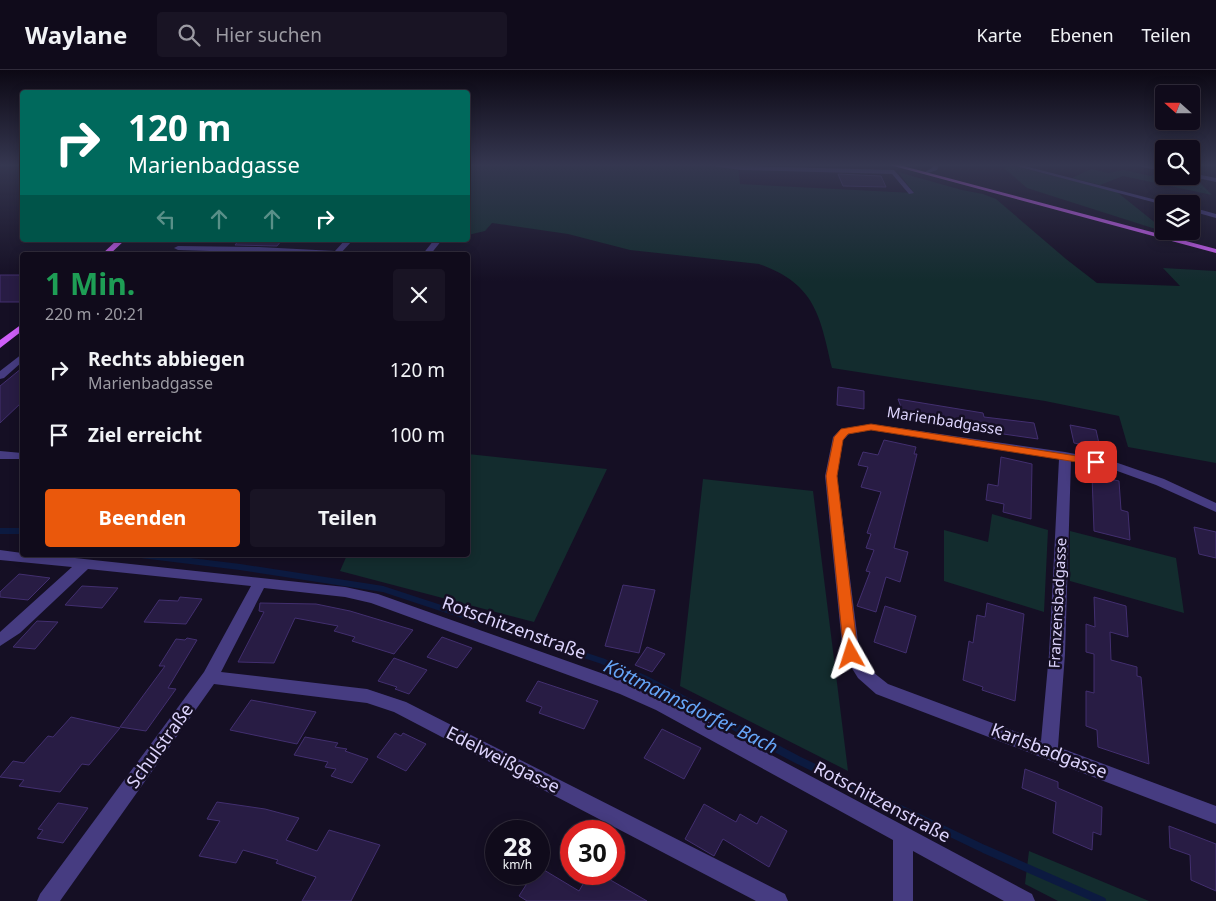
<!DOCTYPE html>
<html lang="de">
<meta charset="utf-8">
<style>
body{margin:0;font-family:"Noto Sans",sans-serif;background:#191424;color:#f1f3f6;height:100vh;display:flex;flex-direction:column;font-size:19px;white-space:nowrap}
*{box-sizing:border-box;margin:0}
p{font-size:16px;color:#9c9ba3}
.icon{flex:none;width:28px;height:28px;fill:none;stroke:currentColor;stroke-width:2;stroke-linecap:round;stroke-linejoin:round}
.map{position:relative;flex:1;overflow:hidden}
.panel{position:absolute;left:20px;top:182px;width:450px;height:305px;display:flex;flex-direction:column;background:#100b1b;border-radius:5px;box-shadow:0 2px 12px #0003,0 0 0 1px #302b3a}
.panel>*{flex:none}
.banner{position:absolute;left:20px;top:20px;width:450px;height:152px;border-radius:5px;box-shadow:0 2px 12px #0003,0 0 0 1px #302b3a;background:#00695c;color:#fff;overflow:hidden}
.needle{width:32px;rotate:291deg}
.buttons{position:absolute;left:1155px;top:15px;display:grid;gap:10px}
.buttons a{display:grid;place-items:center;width:45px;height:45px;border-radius:5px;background:#100b1b;box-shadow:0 2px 12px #0003,0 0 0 1px #302b3a;font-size:25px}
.speed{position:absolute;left:485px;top:750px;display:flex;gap:10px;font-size:25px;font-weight:700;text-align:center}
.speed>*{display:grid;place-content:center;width:65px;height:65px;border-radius:50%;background:#100b1b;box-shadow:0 2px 12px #0003,0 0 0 1px #302b3a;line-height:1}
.speed small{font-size:12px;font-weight:400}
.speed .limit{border:8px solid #d22;background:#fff;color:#111}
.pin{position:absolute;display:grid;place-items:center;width:42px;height:42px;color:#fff;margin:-21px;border-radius:10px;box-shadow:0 2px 8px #0006}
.me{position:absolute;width:55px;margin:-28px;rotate:354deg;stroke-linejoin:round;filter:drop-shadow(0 0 4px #0008)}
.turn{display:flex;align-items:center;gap:18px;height:105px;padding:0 25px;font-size:22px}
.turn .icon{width:65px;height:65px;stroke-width:2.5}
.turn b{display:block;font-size:35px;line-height:42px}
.lanes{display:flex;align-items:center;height:48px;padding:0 25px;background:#0003;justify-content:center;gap:25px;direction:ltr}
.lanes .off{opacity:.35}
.round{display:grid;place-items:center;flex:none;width:52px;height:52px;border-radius:5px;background:#191424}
.head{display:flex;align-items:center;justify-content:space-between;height:85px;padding:0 25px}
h1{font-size:30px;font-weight:700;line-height:38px;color:#1e9e55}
.primary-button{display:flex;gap:10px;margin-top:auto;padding:10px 25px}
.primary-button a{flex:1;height:58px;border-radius:5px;background:#ea580c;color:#fff;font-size:20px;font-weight:700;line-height:58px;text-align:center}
.primary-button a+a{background:#191424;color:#f1f3f6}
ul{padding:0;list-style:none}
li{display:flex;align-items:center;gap:15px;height:65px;padding:0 25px}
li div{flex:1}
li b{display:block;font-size:19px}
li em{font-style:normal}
header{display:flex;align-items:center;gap:30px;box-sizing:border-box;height:70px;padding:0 25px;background:#100b1b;border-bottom:1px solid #302b3a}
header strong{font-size:24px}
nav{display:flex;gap:28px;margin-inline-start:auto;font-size:18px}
.search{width:350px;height:45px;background:#191424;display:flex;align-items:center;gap:12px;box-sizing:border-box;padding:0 18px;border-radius:5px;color:#9c9ba3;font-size:19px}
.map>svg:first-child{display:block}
.green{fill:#132c2e}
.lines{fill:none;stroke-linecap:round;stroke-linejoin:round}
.stream-far1{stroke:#0c1a40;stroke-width:6}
.stream{stroke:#0c1a40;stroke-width:8}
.building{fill:#281c44;stroke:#422f6f}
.minor{fill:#463c81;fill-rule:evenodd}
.major{fill:#cf5ff9;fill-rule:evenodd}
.route{fill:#ea580c;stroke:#983908}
.labels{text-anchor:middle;stroke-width:5;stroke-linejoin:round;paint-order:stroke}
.street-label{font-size:15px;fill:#ddd4fd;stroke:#150f24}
.near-street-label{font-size:18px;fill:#ddd4fd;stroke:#150f24}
.near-water-label{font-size:19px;font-style:italic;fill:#66a6f9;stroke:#150f24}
</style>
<header>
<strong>Waylane</strong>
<div class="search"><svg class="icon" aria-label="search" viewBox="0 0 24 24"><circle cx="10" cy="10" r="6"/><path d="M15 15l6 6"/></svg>Hier suchen</div>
<nav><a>Karte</a><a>Ebenen</a><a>Teilen</a></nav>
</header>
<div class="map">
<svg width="1216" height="831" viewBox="0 0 1216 831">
<rect width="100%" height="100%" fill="#150f24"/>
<path class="green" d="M468,95H738L740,114L914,123L898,102L962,120L983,124L996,129L1066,189L1097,213L1180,216L1163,198L1216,201V393L1128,377L1119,346L1045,331L832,298C820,245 815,214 759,194L630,180L568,164L492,153L485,161L468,165Z
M1010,95L1117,122L1168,163L1027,118L1004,98Z
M1091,99L1108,103L1124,100L1151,106L1163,100L1164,106H1193L1212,125L1123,106L1100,115L1072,108Z
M468,384L607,399L534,552L340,501L347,485H468Z
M703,409L813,421L848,701L680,616Z
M992,444L1048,460L1044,542L944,511V460L988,472Z
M1070,461L1176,488L1184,543L1070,511Z
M1029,781L1149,831H1058L1025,814Z"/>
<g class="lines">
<path class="stream-far1" d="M0,461H22
M141,485L240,497L383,519L602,591L629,603"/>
<path class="stream" d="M626,601L648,611L798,690L984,779L1102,831"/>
</g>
<path class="building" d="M838,104L881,106L886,117L843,116Z
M239,170L257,171L282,170L277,176L235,175Z
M0,205H22V232H0Z
M22,298V332L0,353V316Z
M838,317L864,321V339L837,335Z
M898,329L983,343L984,347L1034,353L1038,369L906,350Z
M1070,355L1096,360L1100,378L1074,373Z
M884,370L916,377L914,384H917L894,478L908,482L900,512L886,507L876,542L857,536L870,502L866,501L874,480L866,478L871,464L867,463L881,422L861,417L868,397L858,395L863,382L878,385Z
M1001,387L1032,394L1031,449L1003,442L1004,434L986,430L988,414L998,416Z
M1092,405L1119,411L1121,440L1128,442L1130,470L1094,461Z
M1194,457L1216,462V488L1199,484Z
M19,504L50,508L28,530L0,527V522Z
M623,515L655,520L639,583L605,576Z
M82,516L118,518L102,538L65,535Z
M180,527L202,529L186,554L144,552L159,530L178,531Z
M1094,527L1126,536L1128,567L1110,562L1111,590L1137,597V606L1141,607L1149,694L1098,677L1097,660L1086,656V621L1094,623V584L1086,582V554L1095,557Z
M260,533L316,534L350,541L413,560L394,584L352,571L355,567L334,561L338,556L295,548L274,593L238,592L264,542L259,541Z
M987,533L1024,544L1015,631L982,620L983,617L963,610L969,571L973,573L977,545L985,547Z
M885,536L916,546L906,583L874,572Z
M37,551L58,552L35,579L13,577Z
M442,567L472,578L457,598L427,587Z
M187,568L197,570L168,618L176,619L146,661L120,657L165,596H159L176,569L185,570Z
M647,577L665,584L652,602L635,595Z
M394,588L427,600L409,624L395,619L397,617L378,611Z
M538,611L598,631L584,659L539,643L542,637L526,631Z
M251,630L316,642L297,674L230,660Z
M71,647L120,658L89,695L82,694L60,722L19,716L24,710L0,707L13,691L24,693L48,666L53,667Z
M662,659L701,678L684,709L644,688Z
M395,663L401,666L403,663L426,674L406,701L377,687Z
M305,667L338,673L335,677L347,679L345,681L368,689L352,713L331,706L336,699L325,697L328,692L294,685Z
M1025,699L1058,712V718L1102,737L1101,765L1093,762L1092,780L1053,763L1056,732L1022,718Z
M217,732L265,739L299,748L286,770L317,781L329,760L380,775L351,831H302L316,807L276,793L278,790L243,780L236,793L199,786L220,751L207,749Z
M58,733L88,738L63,773L37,768L43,760L38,759Z
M704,734L736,752L740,744L757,754L761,746L787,761L769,797L723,769L714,786L685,769Z
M1169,756L1216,774V821L1191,810L1190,785L1170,778Z
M539,797L579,821L589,804H600L647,831H527L519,826L533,804H539Z"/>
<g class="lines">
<path class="minor" d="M706,95L894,100L914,123L909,124L892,104L741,100Z
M933,95H939L937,100L925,104V102L932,98Z
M1012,95H1021L1172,134L1164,135Z
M1139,95L1164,97V101L1142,97Z
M1191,103L1216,108V112L1189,106H1191Z
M1191,137L1216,144V148L1191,141Z
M345,170H353L339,185L178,180L174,178L178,176L259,177L335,181Z
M434,170H442L430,185H422Z
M22,284V292L4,308L0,309V301Z
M871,354L1065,382L1112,391L1164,409L1216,433V442L1156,415L1109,398L1071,391L1065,584L1058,677L1216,736V754L876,624L858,608L843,584L825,406L833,367L841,359ZM871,360L1059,389L1049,584L1041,671L888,614L869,599L860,587L837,406L843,370L849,364Z
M0,381L22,383V389H0Z
M0,480L22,483V485H47L345,517L378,524L632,614L668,630L1032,824L1035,831H1004L913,781V831H893V770L656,640L620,624L371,533L345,527L264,518L221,602L367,619L406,632L785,824L788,831H756L394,642L367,633L214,614L60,831H37L40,824L204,602L251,516L88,499L20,563L0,576V562L72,497L0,490Z"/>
<path class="major" d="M890,95H899L1216,179V183Z
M117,170H125L109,185H101Z
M22,254V261L0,278V270Z"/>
</g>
<linearGradient id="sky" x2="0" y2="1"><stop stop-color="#0c0814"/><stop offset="0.45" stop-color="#353750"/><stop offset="1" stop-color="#353750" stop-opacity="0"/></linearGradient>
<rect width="1216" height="211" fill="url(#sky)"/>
<path class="route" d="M871,354L1096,389L1102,392L1096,395L871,360L848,364L843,370L837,406L858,584L856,588L851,589L846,588L844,584L826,406L834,367L841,359Z"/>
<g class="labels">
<g class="street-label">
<text transform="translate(945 351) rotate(9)" y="5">Marienbadgasse</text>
<text transform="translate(1058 533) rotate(-87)" y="5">Franzensbadgasse</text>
</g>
<g class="near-street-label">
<text transform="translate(514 558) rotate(20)" y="6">Rotschitzenstraße</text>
<text transform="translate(160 676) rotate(-54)" y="6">Schulstraße</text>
<text transform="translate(1049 681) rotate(21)" y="6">Karlsbadgasse</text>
<text transform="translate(503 690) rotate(27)" y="6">Edelweißgasse</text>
<text transform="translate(882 732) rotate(28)" y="6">Rotschitzenstraße</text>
</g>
<g class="near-water-label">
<text transform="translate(691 636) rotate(26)" y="7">Köttmannsdorfer Bach</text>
</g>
</g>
</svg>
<div class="buttons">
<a><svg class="needle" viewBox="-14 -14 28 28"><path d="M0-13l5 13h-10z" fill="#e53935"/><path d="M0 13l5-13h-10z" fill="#9c9ba3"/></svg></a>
<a><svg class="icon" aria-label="search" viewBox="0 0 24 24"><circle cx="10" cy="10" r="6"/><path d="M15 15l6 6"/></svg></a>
<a><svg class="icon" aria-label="layers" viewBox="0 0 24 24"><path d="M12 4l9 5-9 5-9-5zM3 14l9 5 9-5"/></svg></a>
</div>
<div class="speed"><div>28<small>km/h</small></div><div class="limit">30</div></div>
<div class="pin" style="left:1096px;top:392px;background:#d93025"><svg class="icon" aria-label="arrive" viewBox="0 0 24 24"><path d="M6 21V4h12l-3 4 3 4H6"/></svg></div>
<svg class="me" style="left:851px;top:584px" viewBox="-20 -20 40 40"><path d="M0-17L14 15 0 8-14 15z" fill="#ea580c" stroke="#fff" stroke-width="4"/></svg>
<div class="banner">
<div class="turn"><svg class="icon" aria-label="right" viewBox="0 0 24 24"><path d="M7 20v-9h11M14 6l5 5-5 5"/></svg><div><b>120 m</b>Marienbadgasse</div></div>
<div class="lanes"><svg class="icon off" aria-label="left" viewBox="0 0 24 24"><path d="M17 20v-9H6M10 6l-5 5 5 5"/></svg><svg class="icon off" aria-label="ahead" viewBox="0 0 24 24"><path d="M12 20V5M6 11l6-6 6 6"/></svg><svg class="icon off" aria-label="ahead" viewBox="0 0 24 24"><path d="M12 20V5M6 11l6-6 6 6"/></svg><svg class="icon" aria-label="right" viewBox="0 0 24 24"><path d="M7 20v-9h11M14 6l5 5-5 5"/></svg></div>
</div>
<section class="panel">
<div class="head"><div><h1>1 Min.</h1><p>220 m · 20:21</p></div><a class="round"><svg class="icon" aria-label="close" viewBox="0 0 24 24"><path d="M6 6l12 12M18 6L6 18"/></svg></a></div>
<ul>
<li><svg class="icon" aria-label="right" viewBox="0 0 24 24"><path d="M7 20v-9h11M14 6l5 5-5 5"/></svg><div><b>Rechts abbiegen</b><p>Marienbadgasse</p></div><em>120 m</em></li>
<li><svg class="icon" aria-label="arrive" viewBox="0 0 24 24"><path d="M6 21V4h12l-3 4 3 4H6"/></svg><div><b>Ziel erreicht</b></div><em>100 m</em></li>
</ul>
<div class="primary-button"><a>Beenden</a><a>Teilen</a></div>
</section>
</div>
